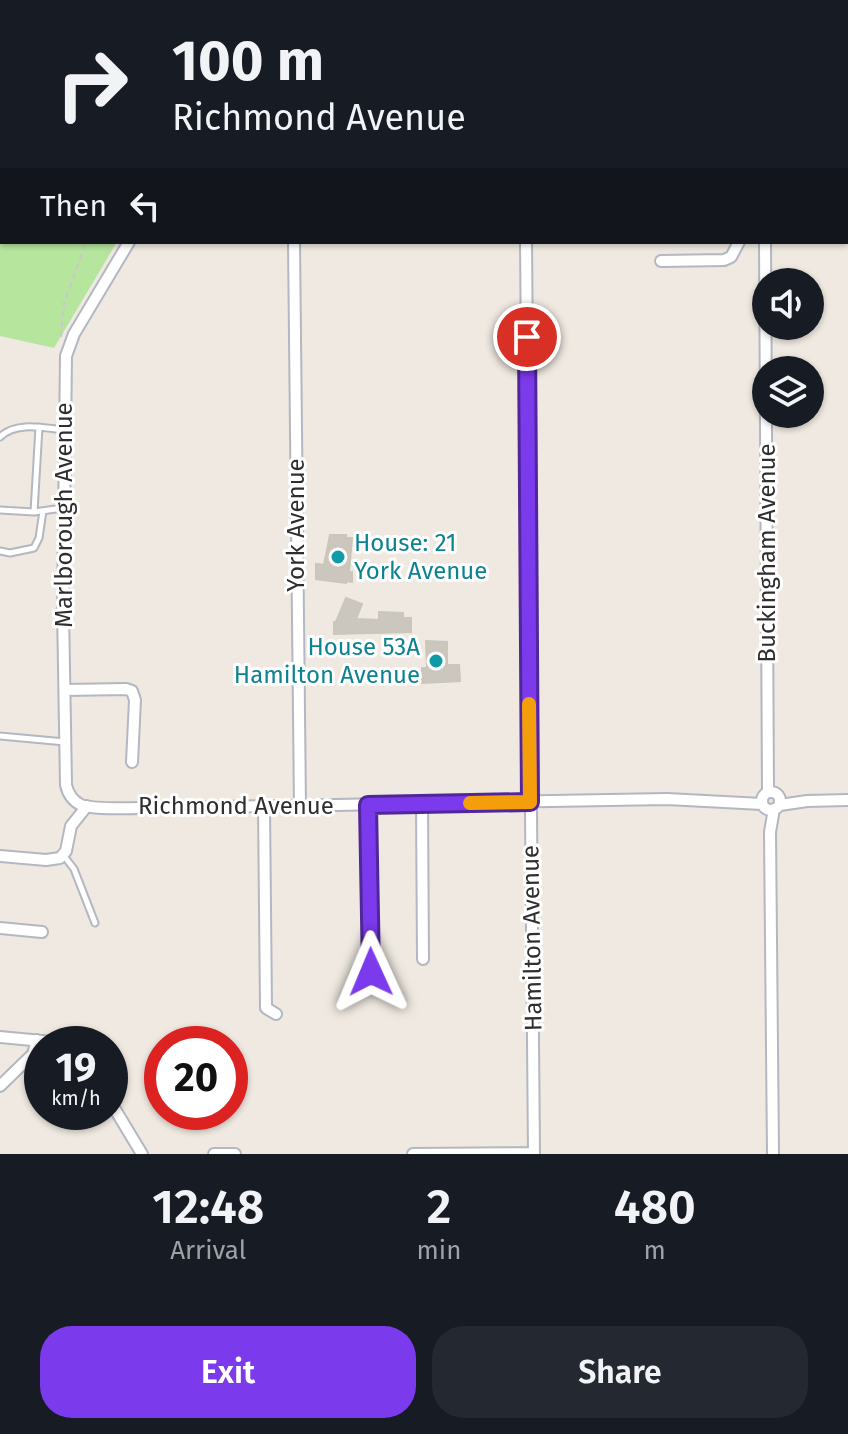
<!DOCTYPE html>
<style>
body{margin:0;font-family:"Fira Sans",sans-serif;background:#242831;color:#f1f3f6;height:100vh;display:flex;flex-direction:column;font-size:30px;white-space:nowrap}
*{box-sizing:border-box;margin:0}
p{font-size:26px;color:#9ea1a6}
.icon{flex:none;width:44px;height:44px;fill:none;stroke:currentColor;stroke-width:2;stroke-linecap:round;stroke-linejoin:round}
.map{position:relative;height:1154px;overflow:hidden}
.panel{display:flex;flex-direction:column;background:#171b24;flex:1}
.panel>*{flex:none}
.guide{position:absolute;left:0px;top:0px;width:848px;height:244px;box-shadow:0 2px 6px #0004;background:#171b24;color:#f1f3f6;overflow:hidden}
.tools{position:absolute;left:752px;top:268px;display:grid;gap:16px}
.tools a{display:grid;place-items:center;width:72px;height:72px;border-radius:50%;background:#171b24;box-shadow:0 2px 6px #0004;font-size:40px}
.speed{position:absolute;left:24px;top:1026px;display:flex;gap:16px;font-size:40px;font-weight:700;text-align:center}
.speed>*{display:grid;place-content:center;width:104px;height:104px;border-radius:50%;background:#171b24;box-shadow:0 2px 6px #0004;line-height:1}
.speed small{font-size:20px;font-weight:400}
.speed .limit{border:12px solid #d22;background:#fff;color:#111}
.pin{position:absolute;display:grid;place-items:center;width:68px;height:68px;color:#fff;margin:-34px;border:4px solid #fff;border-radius:50%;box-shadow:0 2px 8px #0007}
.me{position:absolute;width:88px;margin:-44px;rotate:359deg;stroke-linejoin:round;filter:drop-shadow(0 0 6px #0008)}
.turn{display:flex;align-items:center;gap:28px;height:168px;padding:0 40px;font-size:36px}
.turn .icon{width:104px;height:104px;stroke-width:2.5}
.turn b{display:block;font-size:56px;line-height:68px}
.then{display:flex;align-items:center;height:76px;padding:0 40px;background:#0003;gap:16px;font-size:30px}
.eta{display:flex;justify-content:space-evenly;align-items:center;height:136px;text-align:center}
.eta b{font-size:48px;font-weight:600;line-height:56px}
.cta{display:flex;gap:16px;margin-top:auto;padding:16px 40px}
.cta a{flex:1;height:92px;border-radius:32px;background:#7c3aed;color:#fff;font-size:32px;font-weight:600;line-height:92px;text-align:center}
.cta a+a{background:#242831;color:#f1f3f6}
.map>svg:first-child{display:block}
.green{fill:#b6e59e}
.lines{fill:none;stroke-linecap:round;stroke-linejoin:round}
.stream{stroke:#75cff0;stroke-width:3}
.building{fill:#cbc7bf;stroke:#cbc5ba;stroke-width:2}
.service-casing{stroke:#b4b7c1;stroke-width:9}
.minor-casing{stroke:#b4b7c1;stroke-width:14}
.path{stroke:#c9c9c9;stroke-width:2;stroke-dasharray:6 4;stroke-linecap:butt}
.service{stroke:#fff;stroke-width:5}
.minor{stroke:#fff;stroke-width:10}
.route-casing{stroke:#51269a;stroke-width:20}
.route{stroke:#7c3aed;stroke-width:14}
.slow{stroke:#f59e0b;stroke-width:14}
.culture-dot{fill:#0f9aa8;stroke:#fff;stroke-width:3}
.labels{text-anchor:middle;stroke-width:6;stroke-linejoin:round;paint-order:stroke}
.street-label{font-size:24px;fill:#2e2e2e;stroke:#fff}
.culture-label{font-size:24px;fill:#0d838f;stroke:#fff;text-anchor:start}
</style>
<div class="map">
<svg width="848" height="1154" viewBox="0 0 848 1154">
<rect width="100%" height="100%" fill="#efe9e1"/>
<path class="green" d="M0,0H261L2,2V242H117L54,348L0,336Z"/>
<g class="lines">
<path class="stream" d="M127,2L129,0
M0,234L2,233"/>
</g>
<path class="building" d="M330,535H346V538H352L349,572H352V582L347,581L346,583L316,579V564L324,565Z
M346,598L362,604L356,619L379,620V612L403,613V618H411V632L334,634V622H336Z
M426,641L447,642V665H459L460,681L422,683V668H427Z"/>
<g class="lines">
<defs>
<path id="service" d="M0,437C16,421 44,428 64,430
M0,510L34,512L63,508
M34,512L39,427
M0,551L10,553L34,548L39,538L43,511
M0,736L65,742
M368,806L371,972
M64,856L74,869L95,923"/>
<path id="minor" d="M283,0L285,2
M342,0L347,2
M592,2L594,0
M846,93L848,91
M846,202L848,203
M129,242L74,334L66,356L63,609L66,785C68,794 73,801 81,805C98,811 146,807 165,808L667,799L762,804
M294,242L300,807
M526,242L534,1154
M765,242L768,792
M661,261L724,260L731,257L739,242
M65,690L126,689L132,691L135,700L132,762
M762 801a9 9 0 1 1 18 0a9 9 0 1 1-18 0Z
M422,804L423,959
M780,805L807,801L848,800
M264,807L266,1008L276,1014
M0,856L46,860L60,858L66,851L71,826L87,806
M0,928L42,932
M0,1037L74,1044
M0,1086L33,1054L37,1040
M110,1101L142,1154
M214,1154H235
M413,1154L534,1153
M773,1154L770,832L774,809"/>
</defs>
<use href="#service" class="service-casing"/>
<use href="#minor" class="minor-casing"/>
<path class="path" d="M19,2L21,0
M83,2V0
M243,2L245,0
M0,31L2,28
M0,68L2,62
M0,70L2,72
M0,120H2
M0,189L2,187
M61,337L64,303L86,242"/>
<use href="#service" class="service"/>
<use href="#minor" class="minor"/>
</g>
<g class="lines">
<defs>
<path id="route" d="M371,972L368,805L530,802L527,337"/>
</defs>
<use href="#route" class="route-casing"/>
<use href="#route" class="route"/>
<path class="slow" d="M470,803L530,802L529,704"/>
</g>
<g class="culture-dot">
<circle cx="338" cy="557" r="8"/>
<circle cx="436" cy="661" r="8"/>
</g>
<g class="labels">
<g class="street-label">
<text transform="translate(64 515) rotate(-90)" y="8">Marlborough Avenue</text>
<text transform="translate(296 525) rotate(-90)" y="8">York Avenue</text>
<text transform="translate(767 553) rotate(-90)" y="8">Buckingham Avenue</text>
<text x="236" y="814">Richmond Avenue</text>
<text transform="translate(532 938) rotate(-91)" y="8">Hamilton Avenue</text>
</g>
<g class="culture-label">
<text x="354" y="551">House: 21<tspan x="354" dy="28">York Avenue</tspan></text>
<text x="420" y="655" text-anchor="end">House 53A<tspan x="420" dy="28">Hamilton Avenue</tspan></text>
</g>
</g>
</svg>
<div class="tools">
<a><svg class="icon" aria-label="sound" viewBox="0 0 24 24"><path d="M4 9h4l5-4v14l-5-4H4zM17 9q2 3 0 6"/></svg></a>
<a><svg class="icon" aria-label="layers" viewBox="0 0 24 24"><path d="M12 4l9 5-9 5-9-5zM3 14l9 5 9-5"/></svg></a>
</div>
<div class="speed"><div>19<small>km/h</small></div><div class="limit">20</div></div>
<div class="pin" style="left:527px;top:337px;background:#d93025"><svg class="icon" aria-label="arrive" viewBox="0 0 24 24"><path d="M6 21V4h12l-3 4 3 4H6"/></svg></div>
<svg class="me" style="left:371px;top:972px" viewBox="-20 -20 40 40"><path d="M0-17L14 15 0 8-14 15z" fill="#7c3aed" stroke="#fff" stroke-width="4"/></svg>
<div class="guide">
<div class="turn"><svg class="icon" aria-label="right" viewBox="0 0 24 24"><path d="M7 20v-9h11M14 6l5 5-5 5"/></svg><div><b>100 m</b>Richmond Avenue</div></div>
<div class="then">Then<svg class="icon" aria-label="left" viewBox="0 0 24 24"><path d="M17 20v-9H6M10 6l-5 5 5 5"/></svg></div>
</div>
</div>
<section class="panel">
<div class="eta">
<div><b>12:48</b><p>Arrival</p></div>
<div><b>2</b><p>min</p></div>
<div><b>480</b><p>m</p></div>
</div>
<div class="cta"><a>Exit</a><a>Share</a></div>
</section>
